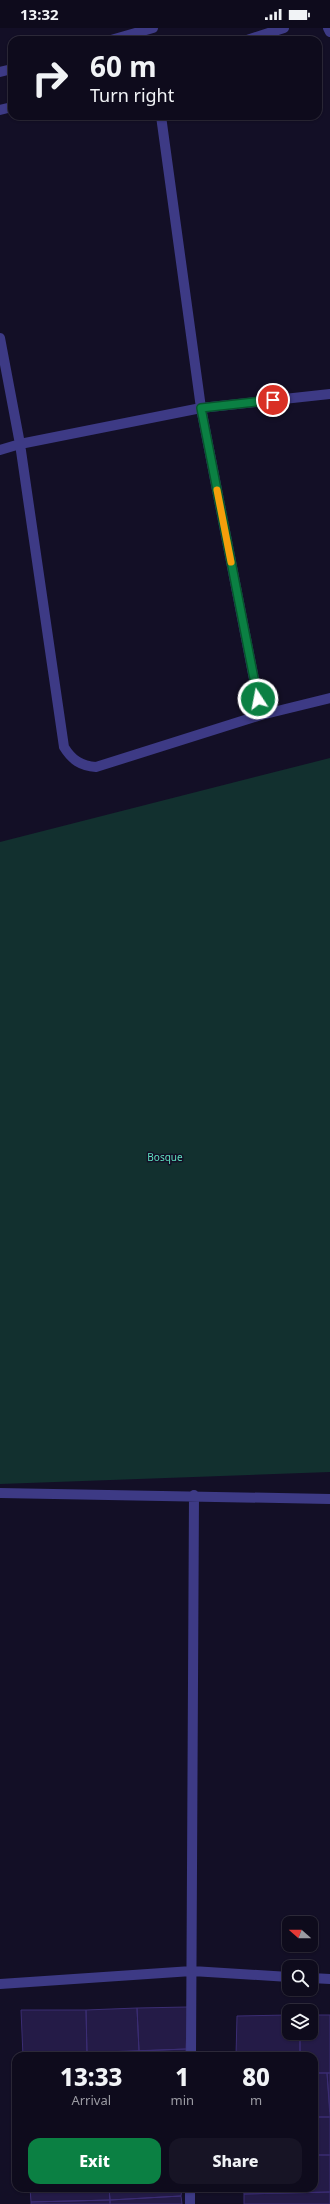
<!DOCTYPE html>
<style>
body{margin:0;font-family:"Noto Sans",sans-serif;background:#171425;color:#f1f3f6;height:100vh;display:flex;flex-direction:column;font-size:15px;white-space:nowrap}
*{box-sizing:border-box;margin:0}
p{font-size:13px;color:#9b9ba3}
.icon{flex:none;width:22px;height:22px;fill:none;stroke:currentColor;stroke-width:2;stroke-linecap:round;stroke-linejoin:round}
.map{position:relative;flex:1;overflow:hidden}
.sheet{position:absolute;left:12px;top:2024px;width:306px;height:140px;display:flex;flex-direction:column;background:#0e0b1c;border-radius:12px;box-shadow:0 1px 3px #0004,0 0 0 1px #2e2b3b}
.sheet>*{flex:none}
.top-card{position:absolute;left:8px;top:8px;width:314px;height:84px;border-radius:12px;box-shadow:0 1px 3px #0004,0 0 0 1px #2e2b3b;background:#0e0b1c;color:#f1f3f6;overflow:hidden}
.needle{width:26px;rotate:291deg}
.buttons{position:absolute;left:282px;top:1888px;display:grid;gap:8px}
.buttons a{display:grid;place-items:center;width:36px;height:36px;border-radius:8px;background:#0e0b1c;box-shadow:0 1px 3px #0004,0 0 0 1px #2e2b3b;font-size:20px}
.pin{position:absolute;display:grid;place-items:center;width:34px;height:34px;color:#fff;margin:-17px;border:2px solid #fff;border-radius:50%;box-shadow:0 1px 4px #0007}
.me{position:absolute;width:44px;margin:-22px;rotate:349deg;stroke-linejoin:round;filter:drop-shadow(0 0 3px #0008)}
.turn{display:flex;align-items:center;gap:14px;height:84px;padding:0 16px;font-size:18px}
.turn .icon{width:52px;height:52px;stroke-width:2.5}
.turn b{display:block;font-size:28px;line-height:34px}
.eta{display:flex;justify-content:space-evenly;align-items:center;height:68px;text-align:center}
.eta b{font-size:24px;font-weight:800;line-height:28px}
.cta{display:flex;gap:8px;margin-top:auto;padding:8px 16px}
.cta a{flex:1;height:46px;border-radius:12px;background:#0b8043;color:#fff;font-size:16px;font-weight:800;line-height:46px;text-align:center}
.cta a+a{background:#171425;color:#f1f3f6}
.status{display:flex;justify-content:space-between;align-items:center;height:28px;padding:0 20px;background:#0e0b1c;direction:ltr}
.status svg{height:11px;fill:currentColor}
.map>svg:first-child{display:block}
.green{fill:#12302f}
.building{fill:#241b47;stroke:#3b2d73}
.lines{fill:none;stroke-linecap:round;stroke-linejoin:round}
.street{stroke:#3d3a85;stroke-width:10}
.route-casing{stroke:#07532c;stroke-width:10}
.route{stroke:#0b8043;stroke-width:7}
.slow{stroke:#f59e0b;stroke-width:7}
.labels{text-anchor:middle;stroke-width:3;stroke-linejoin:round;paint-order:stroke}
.park-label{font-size:10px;fill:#5fe0c0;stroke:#130f26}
</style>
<div class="status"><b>13:32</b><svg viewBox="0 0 49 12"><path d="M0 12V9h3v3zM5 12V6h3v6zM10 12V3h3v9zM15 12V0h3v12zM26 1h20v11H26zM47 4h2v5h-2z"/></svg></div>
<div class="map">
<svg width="330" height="2176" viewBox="0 0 330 2176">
<rect width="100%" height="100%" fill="#130f26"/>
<path class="green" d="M330,730V1444L0,1456V814Z"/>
<path class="building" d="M188,1979L186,2021L139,2023L137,1980Z
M137,1980L139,2023L87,2025L86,1982Z
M21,1982H86L87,2025L23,2028Z
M289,1987V2005H300V2028H236L237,1988Z
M311,1987H330V2045H314V2028H300V2005H311Z
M186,2021V2028H104V2024Z
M104,2024V2028H24Z
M314,2045H327L330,2089H314Z
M327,2045H330V2084Z
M314,2089H330V2127H314Z
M314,2127H330V2164L244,2166L243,2160H314Z
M30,2160H109L110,2172L31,2174Z
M109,2160H182L181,2168L110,2172Z
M330,2164V2176H244V2166Z
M181,2168L182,2176H110V2172Z
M110,2172V2176H31V2174Z"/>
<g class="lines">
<path class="street" d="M328,0L330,4
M111,12L153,0
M247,12L284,0
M0,44L12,41
M0,82L12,79
M161,88L201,380L261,687
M0,310L20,416L64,719C72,732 81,738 96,739L261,687L330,670
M0,422L20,416L201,380L330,366
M0,1465L330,1471
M311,1950L330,1951
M0,1956L192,1943L289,1949
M191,2028L194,1467
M190,2176V2160"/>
</g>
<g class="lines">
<defs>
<path id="route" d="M258,671L201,380L273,372"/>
</defs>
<use href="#route" class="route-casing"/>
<use href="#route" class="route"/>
<path class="slow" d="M217,462L231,534"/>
</g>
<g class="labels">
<g class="park-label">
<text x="165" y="1133">Bosque</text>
</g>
</g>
</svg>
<div class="buttons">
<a><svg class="needle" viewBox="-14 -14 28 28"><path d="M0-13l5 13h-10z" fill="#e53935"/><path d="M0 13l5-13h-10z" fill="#9b9ba3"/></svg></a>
<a><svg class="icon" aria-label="search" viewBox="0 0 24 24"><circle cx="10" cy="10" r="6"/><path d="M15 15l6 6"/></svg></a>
<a><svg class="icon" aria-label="layers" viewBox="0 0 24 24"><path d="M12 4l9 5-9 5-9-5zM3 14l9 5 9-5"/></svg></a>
</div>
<div class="pin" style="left:273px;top:372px;background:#d93025"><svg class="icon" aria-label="arrive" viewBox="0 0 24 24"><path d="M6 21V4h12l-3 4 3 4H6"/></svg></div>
<svg class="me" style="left:258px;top:671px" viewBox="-20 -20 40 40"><circle r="17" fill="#0b8043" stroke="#fff" stroke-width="3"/><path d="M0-11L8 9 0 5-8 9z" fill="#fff"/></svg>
<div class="top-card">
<div class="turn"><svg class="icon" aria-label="right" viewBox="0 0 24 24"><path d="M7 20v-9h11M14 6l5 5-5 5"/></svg><div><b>60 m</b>Turn right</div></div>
</div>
<section class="sheet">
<div class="eta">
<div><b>13:33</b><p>Arrival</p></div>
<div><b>1</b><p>min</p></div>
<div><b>80</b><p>m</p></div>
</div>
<div class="cta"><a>Exit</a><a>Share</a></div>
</section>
</div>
